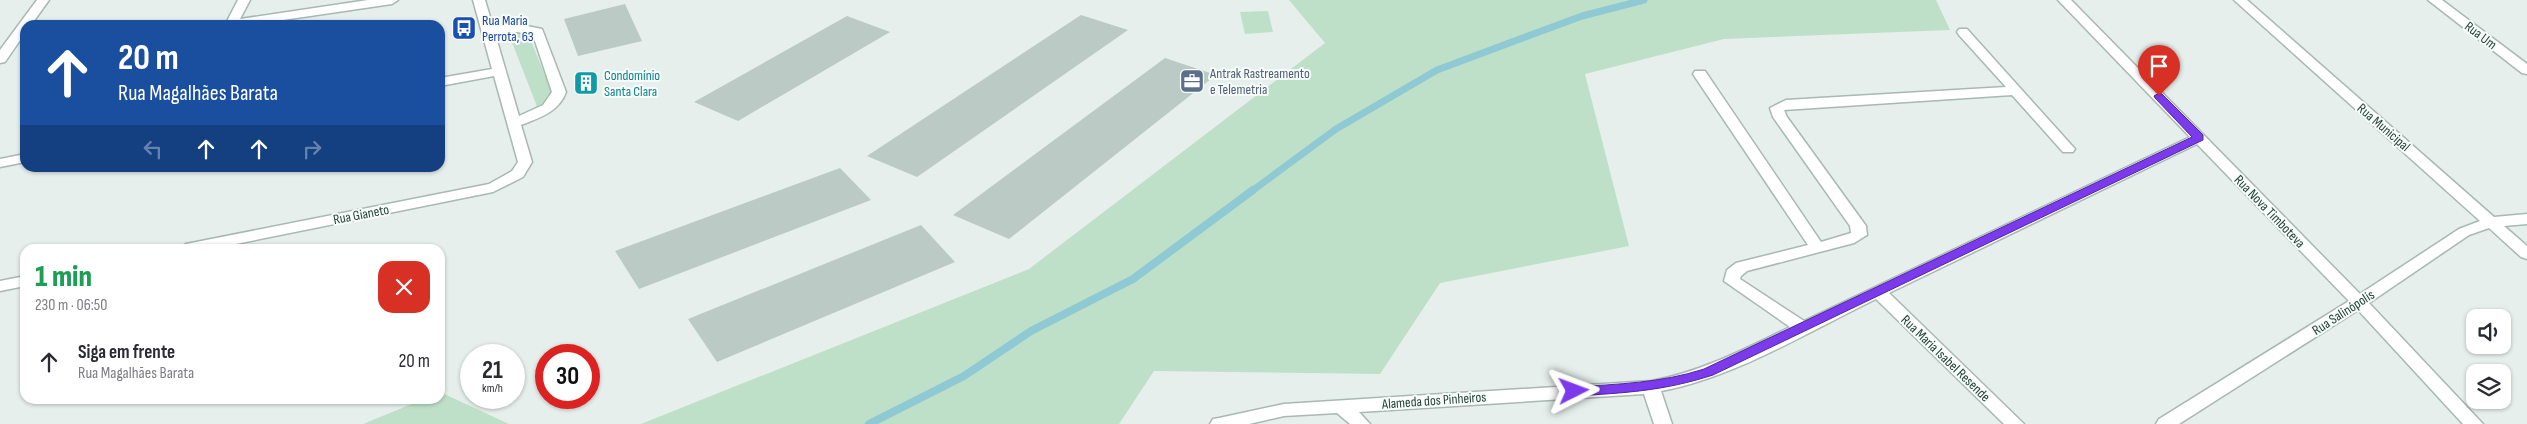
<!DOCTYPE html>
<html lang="pt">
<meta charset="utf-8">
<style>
body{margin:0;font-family:"Sofia Sans Condensed",sans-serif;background:#f7f7f7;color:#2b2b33;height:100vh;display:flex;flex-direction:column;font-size:19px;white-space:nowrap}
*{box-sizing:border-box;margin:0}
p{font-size:16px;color:#7c7c81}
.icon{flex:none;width:28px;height:28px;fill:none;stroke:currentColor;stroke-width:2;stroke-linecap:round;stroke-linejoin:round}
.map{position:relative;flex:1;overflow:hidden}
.details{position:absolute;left:20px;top:244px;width:425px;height:160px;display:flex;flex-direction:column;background:#fff;border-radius:15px;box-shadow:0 1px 4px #0004}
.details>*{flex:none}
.hud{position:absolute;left:20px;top:20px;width:425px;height:152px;border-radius:15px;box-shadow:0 1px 4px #0004;background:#1a4fa0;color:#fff;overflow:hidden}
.buttons{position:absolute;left:2466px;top:309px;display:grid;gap:10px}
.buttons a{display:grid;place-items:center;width:45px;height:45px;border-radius:10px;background:#fff;box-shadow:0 1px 4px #0004;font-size:25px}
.speed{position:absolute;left:460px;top:344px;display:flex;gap:10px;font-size:25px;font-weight:700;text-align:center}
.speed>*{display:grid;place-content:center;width:65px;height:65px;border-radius:50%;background:#fff;box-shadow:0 1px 4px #0004;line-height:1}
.speed small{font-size:12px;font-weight:400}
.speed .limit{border:8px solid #d22;background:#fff;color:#111}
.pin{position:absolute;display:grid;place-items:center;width:42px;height:42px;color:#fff;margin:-51px -21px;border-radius:50% 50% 50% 0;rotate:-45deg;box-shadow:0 0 5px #0007}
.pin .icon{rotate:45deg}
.me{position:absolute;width:55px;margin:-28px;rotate:87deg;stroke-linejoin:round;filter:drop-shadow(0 0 4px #0008)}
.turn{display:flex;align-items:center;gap:18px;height:105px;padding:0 15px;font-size:22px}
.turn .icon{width:65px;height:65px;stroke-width:2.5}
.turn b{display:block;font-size:35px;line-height:42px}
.lanes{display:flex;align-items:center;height:48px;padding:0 15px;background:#0003;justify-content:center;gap:25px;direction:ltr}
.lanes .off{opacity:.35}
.round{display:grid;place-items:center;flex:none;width:52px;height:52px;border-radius:15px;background:#f7f7f7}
.head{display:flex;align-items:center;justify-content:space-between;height:85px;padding:0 15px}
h1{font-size:30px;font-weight:800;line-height:38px;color:#1e9e55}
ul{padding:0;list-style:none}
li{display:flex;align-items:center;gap:15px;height:65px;padding:0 15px}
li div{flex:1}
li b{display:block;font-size:19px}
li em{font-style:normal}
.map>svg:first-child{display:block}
.green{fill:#bfe0c8}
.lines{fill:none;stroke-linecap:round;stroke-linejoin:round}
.stream-far1{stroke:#8ec9d4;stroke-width:7}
.stream{stroke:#8ec9d4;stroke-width:8}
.building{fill:#bbcac4}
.street-casing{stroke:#a8b8b2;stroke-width:3}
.street{fill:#fff;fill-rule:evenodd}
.route{fill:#7c3aed;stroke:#51269a}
.labels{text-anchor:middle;stroke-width:4;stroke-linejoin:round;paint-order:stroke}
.transit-label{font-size:14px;fill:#164399;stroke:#f7fbf9;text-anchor:start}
.street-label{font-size:14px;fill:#24423a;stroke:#f7fbf9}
.service-label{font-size:14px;fill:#4e5e75;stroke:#f7fbf9;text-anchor:start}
.culture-label{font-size:14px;fill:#0d838f;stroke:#f7fbf9;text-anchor:start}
</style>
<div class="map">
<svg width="2527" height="424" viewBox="0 0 2527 424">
<rect width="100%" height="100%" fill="#e6efeb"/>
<path class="green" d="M1289,0H1936L1950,30L1724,39L1585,74L1629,246L1440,283L1380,374L1154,371L1119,424H641L1029,269L1325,43Z
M1268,11L1273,32L1245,34L1240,12Z
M508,32L529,36L553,95L538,109Z
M440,392L509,424H363L424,399H440Z"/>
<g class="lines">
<path class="stream-far1" d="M1252,191L1336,129L1437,70L1582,16L1644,0"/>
<path class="stream" d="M869,424L964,376L1031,331L1133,279L1253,190"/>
</g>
<path class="building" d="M625,4L642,41L578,56L564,19Z
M1081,15L1128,30L917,177L867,156Z
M847,16L890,32L738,121L694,102Z
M1165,58L1216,75L1009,239L953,215Z
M840,168L871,200L639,289L615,251Z
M921,225L955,262L717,362L688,319Z"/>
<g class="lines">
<defs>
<path id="street" d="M37,0H49L31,25H25V33L5,62L0,63V50Z
M238,0H250L240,19L368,0H398L392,4L249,25H225Z
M473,0H485L493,27L517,24L542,29L566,92C559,112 539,118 521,125L532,162L523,177L493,192L211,249H178L186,244L489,184L512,171L518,162L494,76L440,86V78L492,69ZM517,32L533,35L552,92L543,105L519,116L495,34Z
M2058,0H2071L2360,294L2459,229L2480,221L2234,0H2247L2494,217L2527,214V224L2504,226L2527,246V259L2521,257L2489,228L2469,235L2369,303L2483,424H2463L2358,310L2179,424H2156L2159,419L2349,301L2197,144L1889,293L2024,424H2004L1876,299C1810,331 1733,378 1661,391L1672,424H1654L1644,394L1359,412L1370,424H1350L1337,413L1284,416L1249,424H1210L1213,419L1219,418L1284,404L1651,381C1701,372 1745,349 1790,327L1724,281L1727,270L1736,263L1808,245L1693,74L1695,71H1705L1821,242L1851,233L1850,226L1773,117L1770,108L1786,100L2006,87L1959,35L1957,32L1959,29H1967L2075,149L2073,152H2063L2012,95L1784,110L1787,117L1866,226L1867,235L1854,243L1747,271L1741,276L1740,279L1804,321L2190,137Z
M2428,0H2442L2527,64V74L2522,73Z
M25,154V162L0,167V159Z
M25,276V286L0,291V281Z"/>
</defs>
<use href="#street" class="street-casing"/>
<use href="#street" class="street"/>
</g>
<path class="route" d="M2159,93L2162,94L2203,135V140L1713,375C1664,391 1624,393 1574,396L1567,391L1574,387C1618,384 1661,383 1704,369L2192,137L2155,98L2154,96Z"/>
<defs>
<symbol id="bus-square" viewBox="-11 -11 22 22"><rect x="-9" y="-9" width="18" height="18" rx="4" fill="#1a4fb4" stroke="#f7fbf9"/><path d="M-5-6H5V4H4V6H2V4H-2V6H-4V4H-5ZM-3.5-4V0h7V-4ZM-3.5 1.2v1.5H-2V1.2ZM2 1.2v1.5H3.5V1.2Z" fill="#fff"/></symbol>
<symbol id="office-square" viewBox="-11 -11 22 22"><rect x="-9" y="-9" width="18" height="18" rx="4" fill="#5c6f8a" stroke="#f7fbf9"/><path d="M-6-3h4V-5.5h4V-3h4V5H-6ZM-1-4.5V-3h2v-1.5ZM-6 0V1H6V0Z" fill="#fff"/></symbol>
<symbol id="building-square" viewBox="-11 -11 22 22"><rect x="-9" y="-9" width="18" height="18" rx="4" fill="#0f9aa8" stroke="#f7fbf9"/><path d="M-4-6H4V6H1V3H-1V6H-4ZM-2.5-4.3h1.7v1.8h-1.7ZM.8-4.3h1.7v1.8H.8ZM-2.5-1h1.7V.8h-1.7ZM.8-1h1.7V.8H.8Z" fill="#fff"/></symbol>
</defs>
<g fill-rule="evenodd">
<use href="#bus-square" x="450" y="14" width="28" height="28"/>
<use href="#office-square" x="1178" y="67" width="28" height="28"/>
<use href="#building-square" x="572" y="69" width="28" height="28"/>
</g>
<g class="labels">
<g class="transit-label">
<text x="482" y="25">Rua Maria<tspan x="482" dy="16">Perrota, 63</tspan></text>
</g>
<g class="street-label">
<text transform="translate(2481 35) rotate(37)" y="5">Rua Um</text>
<text transform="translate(2384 127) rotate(41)" y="5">Rua Municipal</text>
<text transform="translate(2270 211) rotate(46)" y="5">Rua Nova Timboteva</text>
<text transform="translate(361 214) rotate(-11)" y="5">Rua Gianeto</text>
<text transform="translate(2343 312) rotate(-33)" y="5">Rua Salinópolis</text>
<text transform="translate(1946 358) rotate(44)" y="5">Rua Maria Isabel Resende</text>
<text transform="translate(1434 400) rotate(-4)" y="5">Alameda dos Pinheiros</text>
</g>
<g class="service-label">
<text x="1210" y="78">Antrak Rastreamento<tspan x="1210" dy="16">e Telemetria</tspan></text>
</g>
<g class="culture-label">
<text x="604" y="80">Condomínio<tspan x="604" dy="16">Santa Clara</tspan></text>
</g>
</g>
</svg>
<div class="buttons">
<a><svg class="icon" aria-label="sound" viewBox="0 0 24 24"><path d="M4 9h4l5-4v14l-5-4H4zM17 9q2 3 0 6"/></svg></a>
<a><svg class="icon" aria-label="layers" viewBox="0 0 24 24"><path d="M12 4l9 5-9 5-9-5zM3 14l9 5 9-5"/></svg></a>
</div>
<div class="speed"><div>21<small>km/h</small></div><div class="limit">30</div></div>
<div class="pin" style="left:2159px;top:96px;background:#d93025"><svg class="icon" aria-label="arrive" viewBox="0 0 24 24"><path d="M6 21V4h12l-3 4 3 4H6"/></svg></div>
<svg class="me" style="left:1574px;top:391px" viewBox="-20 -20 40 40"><path d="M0-17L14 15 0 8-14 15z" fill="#7c3aed" stroke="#fff" stroke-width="4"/></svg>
<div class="hud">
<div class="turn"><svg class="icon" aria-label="ahead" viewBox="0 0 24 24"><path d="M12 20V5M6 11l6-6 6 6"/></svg><div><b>20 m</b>Rua Magalhães Barata</div></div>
<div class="lanes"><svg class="icon off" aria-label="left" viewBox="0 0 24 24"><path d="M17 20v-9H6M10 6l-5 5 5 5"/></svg><svg class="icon" aria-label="ahead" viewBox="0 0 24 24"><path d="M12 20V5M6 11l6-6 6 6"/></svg><svg class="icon" aria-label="ahead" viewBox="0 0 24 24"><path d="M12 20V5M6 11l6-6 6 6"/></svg><svg class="icon off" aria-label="right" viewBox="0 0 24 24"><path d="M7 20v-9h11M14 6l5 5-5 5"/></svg></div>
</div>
<section class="details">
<div class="head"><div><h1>1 min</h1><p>230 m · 06:50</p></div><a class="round" style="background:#d93025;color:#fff"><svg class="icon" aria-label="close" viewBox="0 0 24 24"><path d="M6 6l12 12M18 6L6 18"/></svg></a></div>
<ul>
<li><svg class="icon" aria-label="ahead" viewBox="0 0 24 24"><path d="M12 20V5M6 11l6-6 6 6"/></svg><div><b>Siga em frente</b><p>Rua Magalhães Barata</p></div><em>20 m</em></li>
</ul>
</section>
</div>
